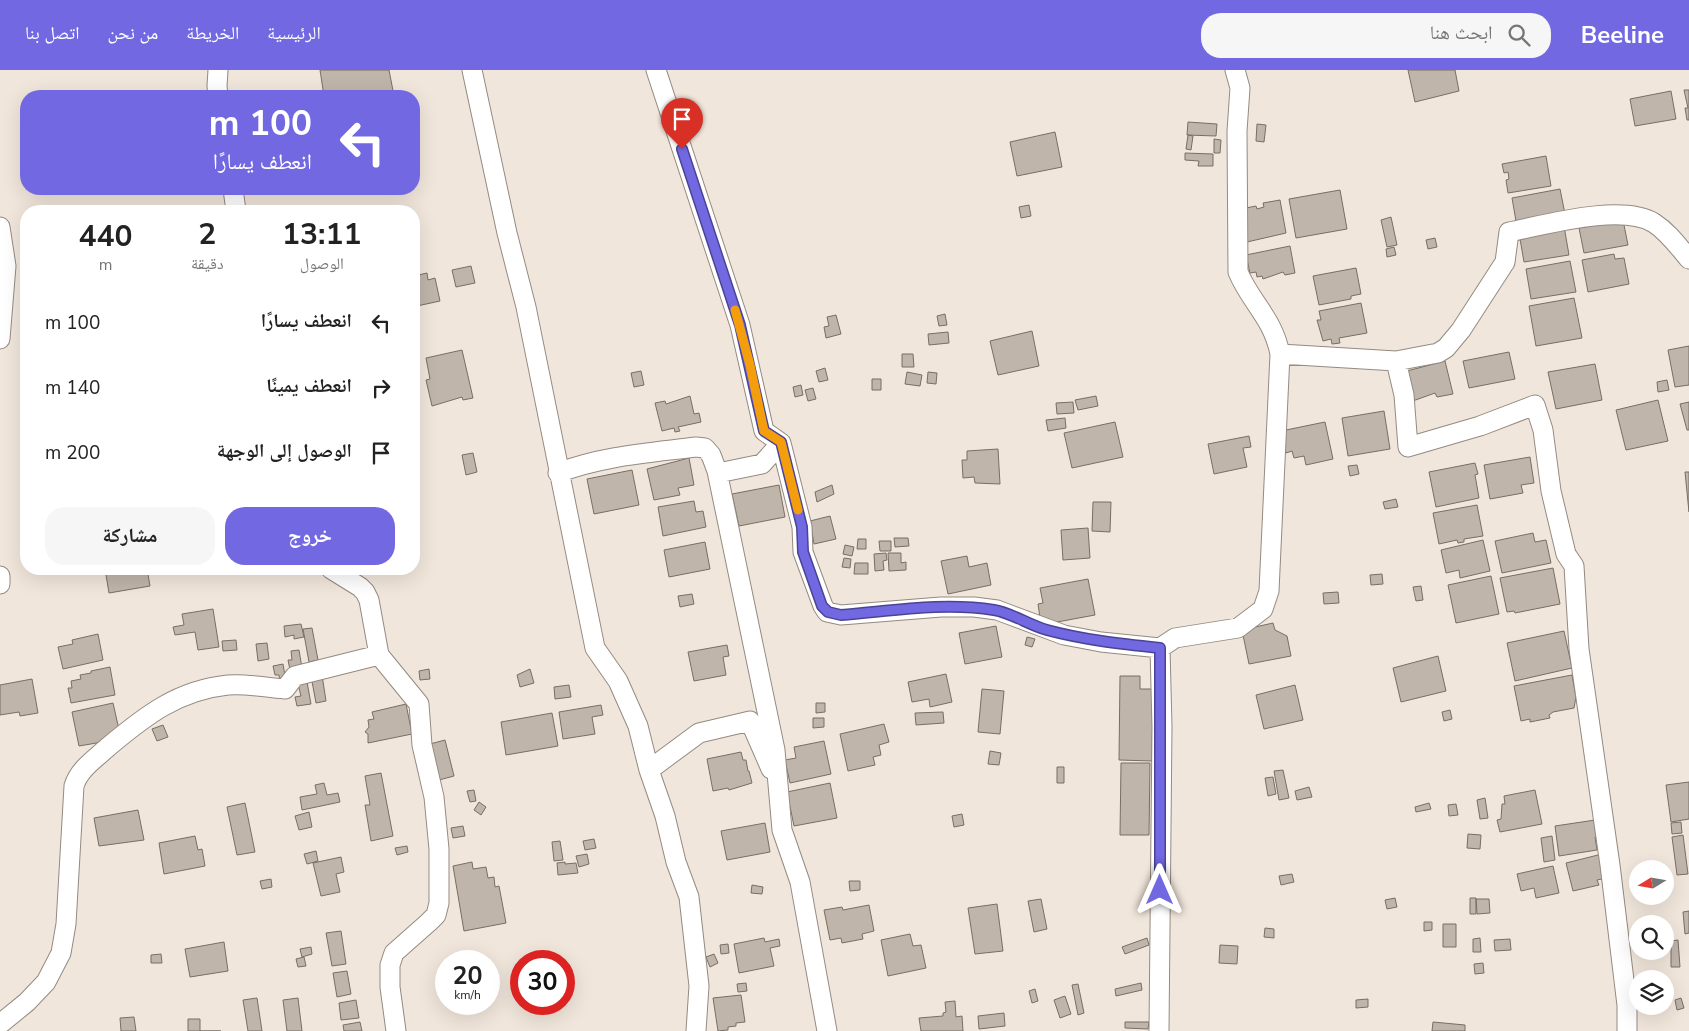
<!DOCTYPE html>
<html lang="ar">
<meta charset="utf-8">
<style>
body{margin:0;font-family:"Nunito Sans","Noto Naskh Arabic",sans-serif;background:#f6f6f6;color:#222;direction:rtl;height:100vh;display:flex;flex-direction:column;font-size:19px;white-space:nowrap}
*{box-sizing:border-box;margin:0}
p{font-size:16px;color:#767676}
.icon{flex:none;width:28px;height:28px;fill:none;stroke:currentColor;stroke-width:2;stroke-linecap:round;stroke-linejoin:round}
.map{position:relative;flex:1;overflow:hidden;direction:ltr}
.side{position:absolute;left:20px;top:135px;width:400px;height:370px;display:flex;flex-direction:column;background:#fff;border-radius:20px;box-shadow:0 5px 20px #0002;direction:rtl}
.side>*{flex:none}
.banner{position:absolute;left:20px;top:20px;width:400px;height:105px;border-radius:20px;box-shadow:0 5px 20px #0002;direction:rtl;background:#7268e2;color:#fff;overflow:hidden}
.needle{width:32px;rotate:259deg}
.tools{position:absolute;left:1629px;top:790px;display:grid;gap:10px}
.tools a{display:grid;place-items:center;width:45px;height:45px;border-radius:50%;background:#fff;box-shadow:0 5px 20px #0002;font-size:25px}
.speed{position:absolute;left:435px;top:880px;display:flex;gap:10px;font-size:25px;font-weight:700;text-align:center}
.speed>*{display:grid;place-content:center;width:65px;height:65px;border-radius:50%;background:#fff;box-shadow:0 5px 20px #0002;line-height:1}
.speed small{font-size:12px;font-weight:400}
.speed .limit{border:8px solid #d22;background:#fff;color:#111}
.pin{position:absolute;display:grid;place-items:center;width:42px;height:42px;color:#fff;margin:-51px -21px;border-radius:50% 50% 50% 0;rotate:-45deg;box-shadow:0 0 5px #0007}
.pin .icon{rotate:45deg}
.me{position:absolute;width:55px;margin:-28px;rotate:0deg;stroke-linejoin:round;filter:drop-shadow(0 0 4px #0008)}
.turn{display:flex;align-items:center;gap:18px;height:105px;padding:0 25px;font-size:22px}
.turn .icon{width:65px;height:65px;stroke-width:2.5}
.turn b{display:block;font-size:35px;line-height:42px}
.eta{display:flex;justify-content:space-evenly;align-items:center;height:85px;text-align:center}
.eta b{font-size:30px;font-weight:700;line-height:35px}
.button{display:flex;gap:10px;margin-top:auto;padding:10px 25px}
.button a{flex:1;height:58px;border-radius:20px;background:#7268e2;color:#fff;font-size:20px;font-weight:700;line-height:58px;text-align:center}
.button a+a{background:#f6f6f6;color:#222}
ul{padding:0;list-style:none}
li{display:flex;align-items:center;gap:15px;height:65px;padding:0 25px}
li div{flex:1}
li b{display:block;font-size:19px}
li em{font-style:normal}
header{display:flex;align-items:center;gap:30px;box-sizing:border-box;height:70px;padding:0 25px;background:#7268e2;color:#fff}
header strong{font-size:24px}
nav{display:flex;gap:28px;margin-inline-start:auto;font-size:18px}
.search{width:350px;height:45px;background:#f6f6f6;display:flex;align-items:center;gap:12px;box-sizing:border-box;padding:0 18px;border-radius:20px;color:#767676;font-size:19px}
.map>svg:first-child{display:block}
.building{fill:#c0b5ab;stroke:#786e64}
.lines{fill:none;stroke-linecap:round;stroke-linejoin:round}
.street-casing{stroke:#948a80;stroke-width:21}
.street{stroke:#fff;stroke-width:19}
.route-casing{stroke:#4a4493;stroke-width:12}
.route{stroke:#7268e2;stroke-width:9}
.slow{stroke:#f59e0b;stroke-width:9}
</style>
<header>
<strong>Beeline</strong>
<div class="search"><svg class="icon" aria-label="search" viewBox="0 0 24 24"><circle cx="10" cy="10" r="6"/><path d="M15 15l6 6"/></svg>ابحث هنا</div>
<nav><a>الرئيسية</a><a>الخريطة</a><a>من نحن</a><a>اتصل بنا</a></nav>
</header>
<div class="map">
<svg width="1689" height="961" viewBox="0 0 1689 961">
<rect width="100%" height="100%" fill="#f1e6db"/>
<path class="building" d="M320,0H389L394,26H324Z
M1408,0H1455L1459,21L1415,32Z
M1684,20H1689V50H1687L1685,38H1688Z
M1671,21L1676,49L1635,56L1630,29Z
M1188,52L1217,54L1216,66L1187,65Z
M1257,54L1266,55L1264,72L1256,71Z
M1055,62L1062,97L1017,106L1010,72Z
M1188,65L1193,66L1191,80L1186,79Z
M1214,69L1221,70L1220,83H1214Z
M1185,83L1213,84V96H1198L1199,91L1185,90Z
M1546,86L1551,116L1508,123L1506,110L1509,109L1508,102L1504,103L1502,94Z
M1560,119L1566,149L1516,151L1512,128Z
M1340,120L1347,159L1296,168L1289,129Z
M1280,130L1286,163L1247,172L1241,139L1256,136L1257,139L1264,137L1263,133Z
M1029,135L1031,146L1021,148L1019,137Z
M1391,147L1397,175L1387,177L1381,150Z
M1623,150L1628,175L1584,183L1579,158Z
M1564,156L1569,185L1524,192L1519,163Z
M1435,168L1437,177L1428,179L1426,170Z
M1290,176L1295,203L1285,205L1283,202L1263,209L1262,206L1257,207L1256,202L1250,203L1246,185Z
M1394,177L1396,185L1387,187L1386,179Z
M1614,184L1615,189L1624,188L1629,214L1588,222L1582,190Z
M1570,191L1576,222L1531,229L1526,199Z
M471,196L475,213L456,217L452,200Z
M1356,198L1361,224L1351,226V229L1319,235L1313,206Z
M427,203L428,210L435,208L440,231L417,236L414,206Z
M1574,228L1582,268L1536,276L1529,236Z
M1361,233L1367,263L1339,268L1340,273L1332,274L1331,269L1323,271L1317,250H1321L1319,241Z
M945,244L947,255L939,256L937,246Z
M836,245L841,264L826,268L824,257L829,256L827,247Z
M1032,261L1039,296L998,305L990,271Z
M948,262L949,273L929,275L928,264Z
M1689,276V315L1675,317L1668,280Z
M462,280L473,328L463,330L462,327L432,336L426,310L430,309L426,288Z
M1509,282L1515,309L1469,318L1463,291Z
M902,284H913L914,297H902Z
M1445,291L1453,324L1437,327L1435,323L1410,332L1403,302Z
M1595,294L1602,330L1556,339L1548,302Z
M825,298L828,310L819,312L816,301Z
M641,301L644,315L634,317L631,303Z
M907,302L922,305L920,316L905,314Z
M928,302L937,303L936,314L927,313Z
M872,309H881V320H872Z
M1667,310L1669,320L1658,322L1657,312Z
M801,315L803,325L795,327L793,317Z
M813,318L816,329L808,331L805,320Z
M690,326L694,344L699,343L701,352L678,357L680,361L675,362L674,358L662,361L655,333L665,331L666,334Z
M1096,326L1098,336L1078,340L1075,330Z
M1658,330L1668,371L1626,380L1616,340Z
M1073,332L1074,343L1057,344L1056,333Z
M1689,332V360H1687L1680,334Z
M1384,341L1390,379L1348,386L1342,348Z
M1065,348L1066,358L1048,361L1046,350Z
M1115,352L1123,387L1072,398L1064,363Z
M1325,352L1333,389L1306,395L1304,386L1294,388L1292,381L1286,383L1281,361Z
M1249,366L1251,377L1243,378L1247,397L1214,404L1208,374Z
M998,379L1000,414L975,413L974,407L963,408L962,390H967V381Z
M473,383L477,402L466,405L462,385Z
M1530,387L1534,413L1521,415L1523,423L1490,429L1484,395Z
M689,388L694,415L678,418L680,425L654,430L647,399Z
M1475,393L1478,404L1475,405L1479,428L1436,437L1429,402Z
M1357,395L1359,404L1350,406L1348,396Z
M632,400L639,435L594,444L587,409Z
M1685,402H1689V442Z
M779,415L785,447L739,456L732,424Z
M832,415L834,424L817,432L815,422Z
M1396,429L1398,437L1385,439L1383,432Z
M694,431L696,442L703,441L706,457L663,466L658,437Z
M1093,432H1111L1110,462L1092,461Z
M1477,435L1483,466L1464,469V472L1458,473L1457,470L1439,474L1433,443Z
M830,446L836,469L814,474L810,451Z
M1088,458L1090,488L1063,490L1061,460Z
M1533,463L1535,472L1546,470L1551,493L1502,503L1495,471Z
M894,468H908L909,476L895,477Z
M858,469H866V479H857Z
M1483,470L1490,501L1460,508L1459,500L1446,503L1441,480Z
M879,471H891V481H880Z
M705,472L710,499L669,507L664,480Z
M845,475L854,477L852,486L843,484Z
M886,483L887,490L883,491L884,500L875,501L874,484Z
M888,483H901V493L906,492V500L889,501Z
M967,486L969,497L987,493L991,515L948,524L941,491Z
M844,488L851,489L850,498L842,497Z
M855,493H868V504H854Z
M1553,498L1560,534L1515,543L1514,541L1507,542L1500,508Z
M105,499H147L150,516L109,523Z
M1382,504L1383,514L1371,515L1370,505Z
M1491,506L1499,544L1456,553L1448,515Z
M1088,509L1095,545L1041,555L1038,534L1043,533L1040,518Z
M1421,516L1423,530L1416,531L1413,517Z
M1338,522L1339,533L1324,534L1323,523Z
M692,524L694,534L680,537L678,526Z
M213,539L219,577L198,580L195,562L175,565L173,557L184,555L182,544Z
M1273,553L1275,560L1287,566L1291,586L1249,594L1242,560Z
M301,554L304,567L294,569V565L285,567L284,556Z
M996,556L1002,587L965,594L959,563Z
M312,558L318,590L309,592L303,559Z
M1564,561L1572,598L1515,611L1507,573Z
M98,564L103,590L63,599L58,577L73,574L72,570Z
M1027,567L1035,569L1032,577L1025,575Z
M236,570L237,580L223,581L222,571Z
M267,573L269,589L258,591L256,574Z
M727,575L729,586L723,587L726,605L694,611L688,582Z
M299,580L302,598L290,600L288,590H292L291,581Z
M1438,586L1446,621L1401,632L1393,598Z
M283,594L286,612L280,613L279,605H275L273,596Z
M110,597L115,625L71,633L68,618H72L71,611L81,609L80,605L91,603V601Z
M429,599L430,609L420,610L419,601Z
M530,599L534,613L520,617L517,605Z
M946,604L952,632L930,637L929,629L912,632L908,612Z
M322,605L326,631L316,633L311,606Z
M1572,605L1576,627L1574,638L1553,642L1549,645L1550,648L1530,652V649L1521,651L1514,616Z
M1120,606H1140V619H1153L1152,691L1119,690Z
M32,609L38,643L20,646L19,642L0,645V615Z
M307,612L311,634L297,636L295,627L301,626L298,614Z
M569,615L571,627L555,629L554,617Z
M1295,615L1303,650L1264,659L1256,625Z
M982,619L1004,621L1000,664L978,662Z
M113,633L120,664L114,670L79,676L72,642Z
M816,633H825V642L816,643Z
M406,634L412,664L368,673V664L365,662L369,657L368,650L374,649L372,642Z
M601,635L603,645L592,647L595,664L563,669L559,642Z
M1450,640L1452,649L1444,651L1442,642Z
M943,642L944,653L916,655L915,643Z
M552,643L558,676L506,685L501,652Z
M813,648H824V657L813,658Z
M884,654L889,672L879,675L881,685L873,687L875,695L848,701L840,664Z
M163,655L168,667L157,671L152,659Z
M445,670L454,706L439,710L430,674Z
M824,671L831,704L790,713L785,690L796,688L794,677Z
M990,681L1001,683L999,695L988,694Z
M741,682L743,690H746L748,701H749L752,713L729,720L728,718L713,721L707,689Z
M1121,693H1150L1149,765H1120Z
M1057,697H1064V713H1057Z
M1283,700L1289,728L1279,730L1274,701Z
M381,703L393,766L371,771L365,735H370L365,706Z
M1273,707L1276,724L1268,726L1265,708Z
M1689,712V749L1671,752L1666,715Z
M324,713L327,725L338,723L340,732L302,740L300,727L317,724L315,715Z
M830,713L837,748L794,756L787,722Z
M1309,717L1312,727L1297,730L1295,721Z
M474,720L476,731L470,732L467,721Z
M1535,720L1542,754L1500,762L1497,750L1501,749L1502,734H1505L1504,726Z
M1485,728L1488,748L1480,749L1477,730Z
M479,732L486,737L481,745L474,740Z
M245,733L255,782L237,785L227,737Z
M1429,733L1431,739L1416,742L1415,737Z
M1456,734L1458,745L1449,746L1448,735Z
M138,740L144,770L99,776L94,748Z
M309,742L312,757L299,760L295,746Z
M962,744L964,755L954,757L952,746Z
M1602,749L1605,766L1595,767L1597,780L1559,786L1555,756Z
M1681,752L1682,763L1672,764L1671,753Z
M765,753L770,782L727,790L721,761Z
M463,756L465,766L453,768L451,758Z
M1468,764L1481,765L1480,779L1467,778Z
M1683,765L1688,804L1677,805L1672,767Z
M195,766L198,780L202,779L205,796L164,804L159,773Z
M1552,766L1555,790L1544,792L1541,768Z
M594,769L596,778L585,780L583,771Z
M560,771L563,790L554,791L552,772Z
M407,776L408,782L397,785L395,778Z
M316,781L318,791L307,794L304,784Z
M1606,783L1611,807L1597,810L1599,815L1573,821L1566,793Z
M587,784L589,794L579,797L576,786Z
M341,787L344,802L336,804L340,822L321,826L313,793Z
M472,792L473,799L486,797L488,808L494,807L495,817L499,816L506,853L464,861L453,796Z
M565,792V794L576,793L578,803L558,805L557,793Z
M1553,796L1559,823L1536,828L1534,818L1521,821L1517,804Z
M1292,804L1294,812L1281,815L1279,806Z
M271,809L272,817L262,819L260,811Z
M849,811H860V820L850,821Z
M752,815L763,817L762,824L751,823Z
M1395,828L1397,837L1387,839L1385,830Z
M1470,828H1476V844H1470Z
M1041,829L1047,859L1034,862L1028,831Z
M1476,829H1489L1490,843L1477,844Z
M997,834L1003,881L975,884L968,838Z
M869,835L874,861L862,864L863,869L842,873L841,868L830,870L824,840L842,837L843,840Z
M1689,841V863L1685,864L1683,842Z
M1424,852H1432V860L1424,861Z
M1443,854H1456V877H1443Z
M1265,858L1274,859V868L1264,867Z
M341,861L346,894L332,896L326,863Z
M910,864L913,876L921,875L926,898L888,906L881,870Z
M764,868L765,872L779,869L780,876L770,878L774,896L739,903L734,874Z
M1147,868L1149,875L1125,884L1122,877Z
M1480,868L1481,882H1473V869Z
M1510,869L1511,880L1495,881L1494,870Z
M1678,870L1680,897H1671V871Z
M224,872L228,901L190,907L185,879Z
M728,874L729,883L721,884L720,875Z
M1220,875L1238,876L1237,894L1219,893Z
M311,877L312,884L302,887L300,879Z
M161,884L162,893H151V885Z
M714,884L718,893L710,897L706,887Z
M304,887L306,896L298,897L296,889Z
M1483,893L1484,903L1475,904L1474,894Z
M347,901L351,924L337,927L333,903Z
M746,913L747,921L738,922L737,914Z
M1141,913L1142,920L1116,926L1115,919Z
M1078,914L1084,943L1078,945L1072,915Z
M1035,919L1038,931L1032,933L1029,921Z
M741,925L745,952L736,953V956L728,957V960L718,961L713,928Z
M1065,926L1071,944L1060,948L1054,930Z
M257,928L262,961H248L243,930Z
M298,928L302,961H287L283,930Z
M1681,928L1684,938L1677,940L1675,930Z
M1368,929V937L1356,938V930Z
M356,930L359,948L341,950L339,933Z
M955,931L956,947L962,946L963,961H921L919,948L943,946V943L946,942L945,932Z
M1004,943L1005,956L979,959L978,946Z
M134,947L136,961H121L120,948Z
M188,949H200V961H221H188Z
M360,952L362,961H344L343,955Z
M1125,952H1149L1148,959L1125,958Z
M1433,952L1465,955V961H1432Z"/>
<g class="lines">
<defs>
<path id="street" d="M472,0L507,163L526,237L595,578L618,611L638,656L649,700L665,746L676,792L689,827L699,916L696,961
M656,0L740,255L764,361L781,373L762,394L718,403
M218,26L217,16L218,0
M233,119L236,141
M0,157L6,196L0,269
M1280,284L1396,291L1438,283L1446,278L1461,260L1505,192L1509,162C1545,155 1622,133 1654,153C1668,162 1678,176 1689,189
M1396,291L1404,325L1408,377L1480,356L1535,335L1543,360L1551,421L1566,484L1574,496L1579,579L1610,795L1627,935V961
M781,373L802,457L803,482L823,536L827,542L841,545L941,537H974L997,540L1064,565L1101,572L1160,578L1175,568L1238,558L1263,539L1269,521L1280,284C1273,248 1251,233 1238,202L1237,61L1240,18L1235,0
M558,403C602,386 649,383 696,377L705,378L711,385L717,401L775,680L782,760L800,812L827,961
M331,499L360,517L365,522L369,530L379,585L419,634L422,675L434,727L439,779V833L436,845L429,852L394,883L390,895V917L396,961
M0,506V514
M649,700L699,663L750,651L771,699
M0,954L27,932L46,912L61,883L66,854L74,716C79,699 95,689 108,677C145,646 178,620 228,615C246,613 267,618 285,619L295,606L379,585
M1159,961L1162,657L1160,578"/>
</defs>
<use href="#street" class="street-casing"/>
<use href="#street" class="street"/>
</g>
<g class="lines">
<defs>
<path id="route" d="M682,79L740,255L764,361L781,372L802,457L803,482L822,536L828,542L841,545C892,541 943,532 994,540C1012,543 1029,555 1047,560C1084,570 1122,574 1160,578V820"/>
</defs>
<use href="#route" class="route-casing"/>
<use href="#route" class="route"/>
<path class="slow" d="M735,240L750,295L764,361L781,372L798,440"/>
</g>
</svg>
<div class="tools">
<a><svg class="needle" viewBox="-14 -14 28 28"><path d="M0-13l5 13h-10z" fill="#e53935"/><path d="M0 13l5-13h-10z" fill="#767676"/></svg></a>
<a><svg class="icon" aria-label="search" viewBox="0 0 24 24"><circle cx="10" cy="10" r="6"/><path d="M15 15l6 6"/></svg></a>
<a><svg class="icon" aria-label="layers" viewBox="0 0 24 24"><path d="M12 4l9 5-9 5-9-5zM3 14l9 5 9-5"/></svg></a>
</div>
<div class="speed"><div>20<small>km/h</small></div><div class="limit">30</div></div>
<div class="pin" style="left:682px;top:79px;background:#d93025"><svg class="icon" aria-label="arrive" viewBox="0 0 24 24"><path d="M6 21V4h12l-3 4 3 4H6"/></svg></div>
<svg class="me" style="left:1160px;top:820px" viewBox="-20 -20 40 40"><path d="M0-17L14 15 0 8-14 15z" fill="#7268e2" stroke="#fff" stroke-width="4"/></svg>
<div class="banner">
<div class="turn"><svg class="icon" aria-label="left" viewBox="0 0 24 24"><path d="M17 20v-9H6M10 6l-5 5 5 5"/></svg><div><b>100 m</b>انعطف يسارًا</div></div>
</div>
<section class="side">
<div class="eta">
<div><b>13:11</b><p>الوصول</p></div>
<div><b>2</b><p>دقيقة</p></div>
<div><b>440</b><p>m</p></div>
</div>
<ul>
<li><svg class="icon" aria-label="left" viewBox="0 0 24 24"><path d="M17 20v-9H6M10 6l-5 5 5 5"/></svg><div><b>انعطف يسارًا</b></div><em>100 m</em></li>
<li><svg class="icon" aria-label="right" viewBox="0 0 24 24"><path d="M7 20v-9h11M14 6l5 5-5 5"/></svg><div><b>انعطف يمينًا</b></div><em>140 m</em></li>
<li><svg class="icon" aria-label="arrive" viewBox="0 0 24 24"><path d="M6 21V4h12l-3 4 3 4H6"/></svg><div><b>الوصول إلى الوجهة</b></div><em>200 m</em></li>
</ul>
<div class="button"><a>خروج</a><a>مشاركة</a></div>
</section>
</div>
